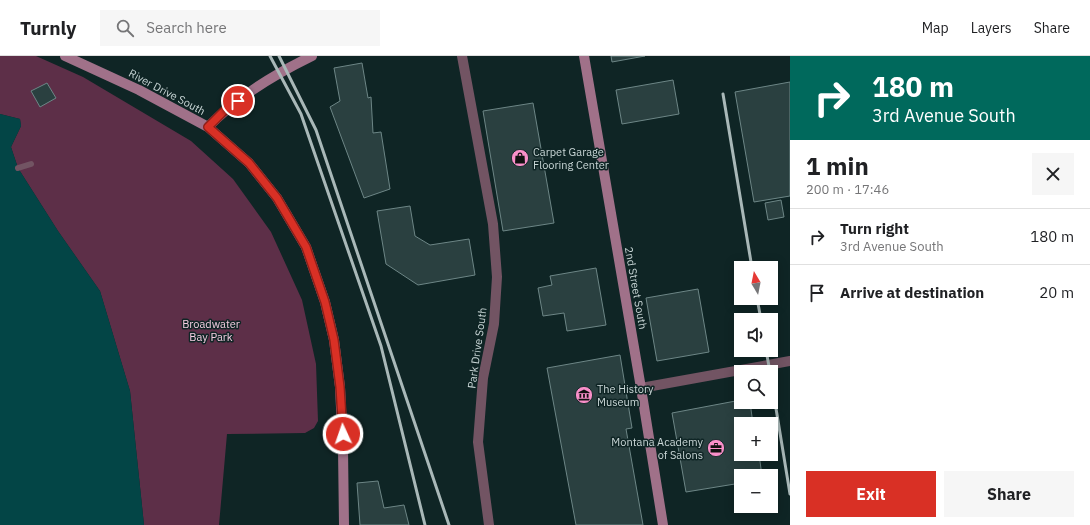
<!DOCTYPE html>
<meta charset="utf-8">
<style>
body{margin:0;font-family:"IBM Plex Sans",sans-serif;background:#f6f6f6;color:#202124;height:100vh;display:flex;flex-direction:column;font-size:15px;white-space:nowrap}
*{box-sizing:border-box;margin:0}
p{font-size:13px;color:#757577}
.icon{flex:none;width:22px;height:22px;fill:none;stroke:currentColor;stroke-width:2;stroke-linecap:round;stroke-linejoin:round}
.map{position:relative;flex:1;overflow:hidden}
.drawer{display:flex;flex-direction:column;background:#fff;width:300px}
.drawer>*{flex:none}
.banner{background:#00695c;color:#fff;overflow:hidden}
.needle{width:26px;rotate:350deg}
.controls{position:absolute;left:734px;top:205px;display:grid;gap:8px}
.controls a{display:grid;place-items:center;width:44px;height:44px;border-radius:0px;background:#fff;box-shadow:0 2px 10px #0003;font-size:20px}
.pin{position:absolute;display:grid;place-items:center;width:34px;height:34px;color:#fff;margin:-17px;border:2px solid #fff;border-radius:50%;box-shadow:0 1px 4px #0007}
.me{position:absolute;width:44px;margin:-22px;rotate:357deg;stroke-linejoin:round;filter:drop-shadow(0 0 3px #0008)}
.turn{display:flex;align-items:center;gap:14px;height:84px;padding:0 16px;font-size:18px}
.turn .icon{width:52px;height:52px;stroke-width:2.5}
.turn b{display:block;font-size:28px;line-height:34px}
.round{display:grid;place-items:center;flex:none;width:42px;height:42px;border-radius:0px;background:#f6f6f6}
.head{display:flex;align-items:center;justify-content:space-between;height:68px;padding:0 16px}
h1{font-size:24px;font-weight:800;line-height:30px}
.button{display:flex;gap:8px;margin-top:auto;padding:8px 16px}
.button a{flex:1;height:46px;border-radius:0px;background:#d93025;color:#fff;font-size:16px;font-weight:800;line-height:46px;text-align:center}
.button a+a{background:#f6f6f6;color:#202124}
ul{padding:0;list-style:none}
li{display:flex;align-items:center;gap:12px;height:56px;padding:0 16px;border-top:1px solid #e0e0e0}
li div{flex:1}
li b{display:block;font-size:15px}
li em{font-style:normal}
header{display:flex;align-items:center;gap:24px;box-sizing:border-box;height:56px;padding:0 20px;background:#fff;border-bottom:1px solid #e0e0e0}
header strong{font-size:19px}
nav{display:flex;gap:22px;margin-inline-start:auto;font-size:14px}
.search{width:280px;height:36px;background:#f6f6f6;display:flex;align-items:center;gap:10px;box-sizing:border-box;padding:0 14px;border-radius:0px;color:#757577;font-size:15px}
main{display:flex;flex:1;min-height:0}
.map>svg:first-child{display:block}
.green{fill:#5d2f48}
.water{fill:#034546}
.building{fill:#2a4040;stroke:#6d8686}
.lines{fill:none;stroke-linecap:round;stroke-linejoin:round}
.lane{stroke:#725463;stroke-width:6}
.street{stroke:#725463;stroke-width:10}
.secondary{stroke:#a07189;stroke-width:10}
.rail{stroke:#a9b8b8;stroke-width:3}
.route-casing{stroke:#8d1f18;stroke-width:10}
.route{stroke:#d93025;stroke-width:7}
.labels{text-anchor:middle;stroke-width:3;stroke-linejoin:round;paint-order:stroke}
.street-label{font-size:11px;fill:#cad7d7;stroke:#0f2525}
.poi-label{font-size:11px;fill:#cad7d7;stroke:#0f2525;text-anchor:start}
.park-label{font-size:11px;fill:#f4cce0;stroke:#0f2525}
</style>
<header>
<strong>Turnly</strong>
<div class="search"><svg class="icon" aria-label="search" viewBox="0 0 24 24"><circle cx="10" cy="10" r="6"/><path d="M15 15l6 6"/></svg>Search here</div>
<nav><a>Map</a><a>Layers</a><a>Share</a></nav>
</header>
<main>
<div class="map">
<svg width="790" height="469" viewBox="0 0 790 469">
<rect width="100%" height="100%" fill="#0f2525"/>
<path class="green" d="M0,0H36L83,21L191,85L233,123L271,176L302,244L316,308L318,365L314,372L305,377L227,378L219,469H144L130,335L100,235L58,175L18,112L11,91L21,70L20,63L0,58Z"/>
<path class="water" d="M0,58L20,63L21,70L11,91L18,112L58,175L100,235L130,335L144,469H0Z"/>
<path class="building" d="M611,0H645L612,6Z
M362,7L368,42L371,41L373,77L381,76L390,133L364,142L330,51L340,45L334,12Z
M673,24L679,58L622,68L616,34Z
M790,26V140L754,146L735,36Z
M47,27L56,42L40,51L31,35Z
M533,47L554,167L503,175L483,55Z
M781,144L784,161L768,164L765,147Z
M410,150L415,180L430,189L469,183L475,219L418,229L386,208L377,155Z
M596,212L606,269L567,275L564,257L543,260L538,232L552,229L550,220Z
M698,233L709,296L657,305L646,242Z
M620,299L632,372L626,373L643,469H576L547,312Z
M741,344V346H750L753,368H741V398H759L762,420H741V427L686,436L672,357Z
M378,425L384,452L404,449L409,469H360L357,427Z"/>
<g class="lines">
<path class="lane" d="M18,112L31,108"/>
<path class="street" d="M462,0L493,168L497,221L494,268L483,322L478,386L489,469
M641,332L790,305"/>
<path class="secondary" d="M65,0L139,34L208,71L249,107L277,142L306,191L325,246L334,284L340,331L343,393L344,469
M584,0L641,332L663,469
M208,71C237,41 275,18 312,0"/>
<path class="rail" d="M270,0L301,58L381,290L425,469
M279,0L316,74L449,469
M723,38L752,212
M757,242L761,264
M766,294L770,316
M771,322L790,438"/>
</g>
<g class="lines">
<defs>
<path id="route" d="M238,45L226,53L208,71L249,107L277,142L306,191L325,246L334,284L340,331L343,378"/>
</defs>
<use href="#route" class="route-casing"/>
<use href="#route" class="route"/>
</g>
<defs>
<symbol id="shop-disc" viewBox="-11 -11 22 22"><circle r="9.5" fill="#f98fc9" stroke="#0f2525"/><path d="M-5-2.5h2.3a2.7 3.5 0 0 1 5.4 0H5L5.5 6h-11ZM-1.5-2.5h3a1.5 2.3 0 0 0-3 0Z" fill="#111"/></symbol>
<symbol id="museum-disc" viewBox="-11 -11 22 22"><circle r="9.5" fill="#f98fc9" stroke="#0f2525"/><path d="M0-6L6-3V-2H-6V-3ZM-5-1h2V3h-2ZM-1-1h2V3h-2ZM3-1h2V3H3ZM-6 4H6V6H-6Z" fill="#111"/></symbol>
<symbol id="office-disc" viewBox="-11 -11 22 22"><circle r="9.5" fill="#f98fc9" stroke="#0f2525"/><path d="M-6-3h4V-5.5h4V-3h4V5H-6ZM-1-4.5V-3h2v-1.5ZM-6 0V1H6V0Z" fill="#111"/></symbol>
</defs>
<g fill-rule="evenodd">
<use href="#shop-disc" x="510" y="92" width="20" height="20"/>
<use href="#museum-disc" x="574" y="329" width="20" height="20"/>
<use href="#office-disc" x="706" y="382" width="20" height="20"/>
</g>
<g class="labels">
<g class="street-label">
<text transform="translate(167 36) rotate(28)" y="4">River Drive South</text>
<text transform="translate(636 232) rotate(80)" y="4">2nd Street South</text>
<text transform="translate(477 292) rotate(-82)" y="4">Park Drive South</text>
</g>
<g class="poi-label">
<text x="533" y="100">Carpet Garage<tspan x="533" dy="13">Flooring Center</tspan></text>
<text x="597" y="337">The History<tspan x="597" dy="13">Museum</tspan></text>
<text x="703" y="390" text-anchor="end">Montana Academy<tspan x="703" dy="13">of Salons</tspan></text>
</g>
<g class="park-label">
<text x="211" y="272">Broadwater<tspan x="211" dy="13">Bay Park</tspan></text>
</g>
</g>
</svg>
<div class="controls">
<a><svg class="needle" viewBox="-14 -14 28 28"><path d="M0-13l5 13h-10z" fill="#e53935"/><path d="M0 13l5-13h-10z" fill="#757577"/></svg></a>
<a><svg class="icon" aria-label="sound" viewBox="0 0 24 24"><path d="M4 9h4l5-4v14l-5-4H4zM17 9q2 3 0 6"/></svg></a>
<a><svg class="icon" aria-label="search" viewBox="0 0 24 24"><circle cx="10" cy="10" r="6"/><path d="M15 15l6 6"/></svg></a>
<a>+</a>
<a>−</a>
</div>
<div class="pin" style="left:238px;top:45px;background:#d93025"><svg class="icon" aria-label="arrive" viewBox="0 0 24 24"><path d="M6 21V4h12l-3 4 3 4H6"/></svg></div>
<svg class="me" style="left:343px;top:378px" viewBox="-20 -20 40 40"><circle r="17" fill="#d93025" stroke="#fff" stroke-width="3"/><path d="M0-11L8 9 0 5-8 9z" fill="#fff"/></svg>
</div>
<section class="drawer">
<div class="banner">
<div class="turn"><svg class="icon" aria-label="right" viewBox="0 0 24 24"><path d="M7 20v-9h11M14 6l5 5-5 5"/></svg><div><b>180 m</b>3rd Avenue South</div></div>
</div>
<div class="head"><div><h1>1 min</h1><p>200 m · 17:46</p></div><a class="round"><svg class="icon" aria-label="close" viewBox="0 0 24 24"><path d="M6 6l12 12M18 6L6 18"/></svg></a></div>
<ul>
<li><svg class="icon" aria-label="right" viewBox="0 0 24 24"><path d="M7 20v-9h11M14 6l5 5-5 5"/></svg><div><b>Turn right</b><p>3rd Avenue South</p></div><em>180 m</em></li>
<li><svg class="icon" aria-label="arrive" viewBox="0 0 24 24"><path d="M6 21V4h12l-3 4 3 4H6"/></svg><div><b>Arrive at destination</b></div><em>20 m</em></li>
</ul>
<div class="button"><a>Exit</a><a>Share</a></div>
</section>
</main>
